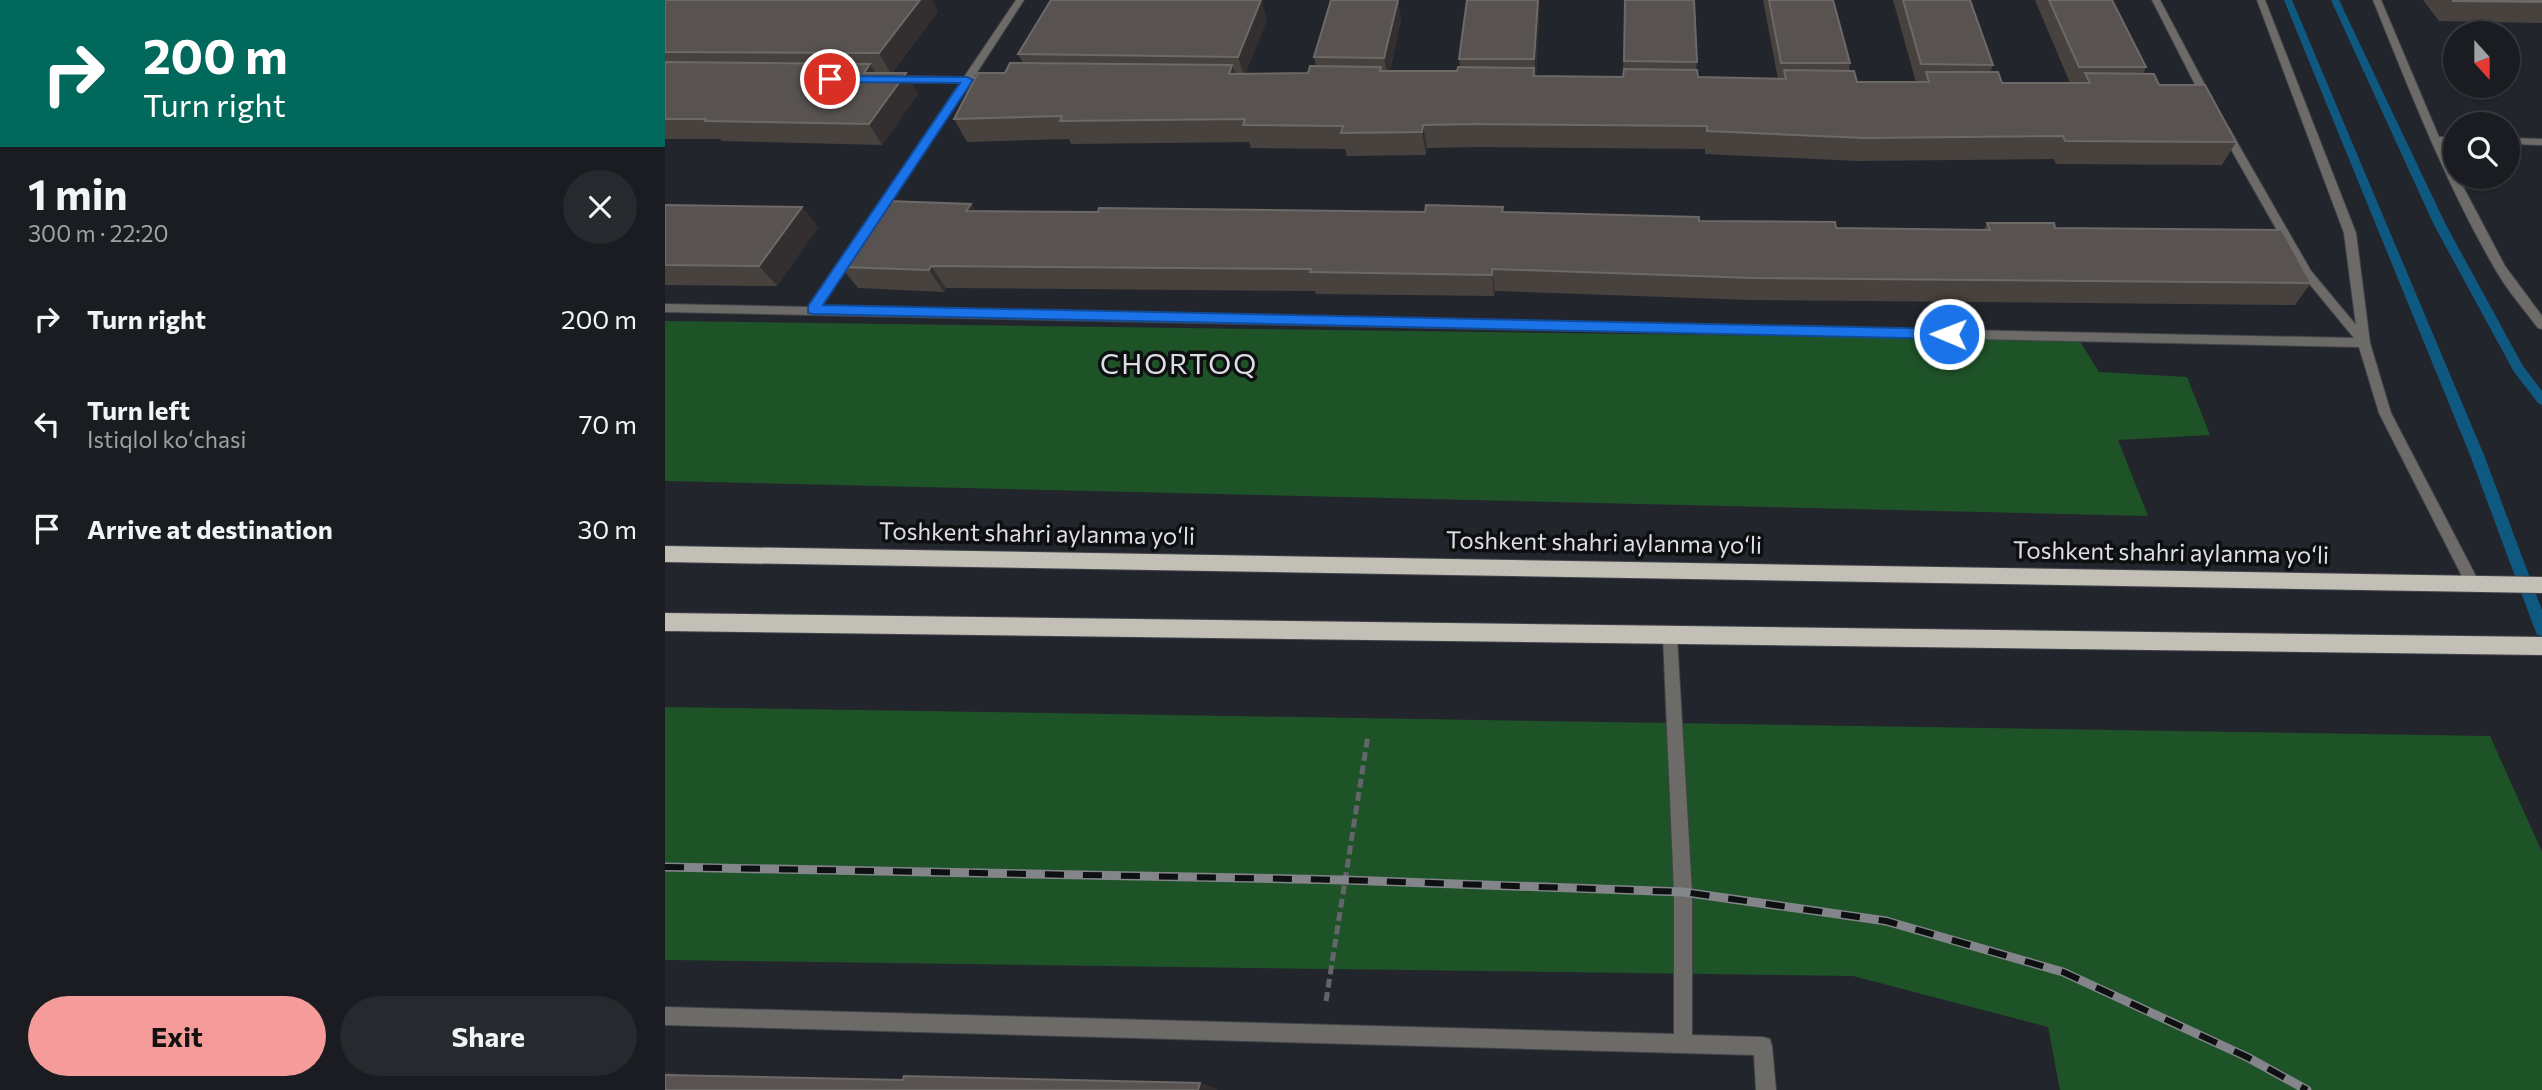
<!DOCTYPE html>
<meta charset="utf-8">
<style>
body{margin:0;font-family:Commissioner,sans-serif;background:#27292e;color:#f1f3f6;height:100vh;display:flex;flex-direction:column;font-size:26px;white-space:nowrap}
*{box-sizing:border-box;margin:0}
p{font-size:23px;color:#9fa1a5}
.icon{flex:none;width:38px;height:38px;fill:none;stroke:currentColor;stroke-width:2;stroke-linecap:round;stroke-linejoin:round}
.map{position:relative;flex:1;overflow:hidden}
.panel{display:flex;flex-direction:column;background:#1a1c21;width:665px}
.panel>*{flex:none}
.hud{background:#00695c;color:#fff;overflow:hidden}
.needle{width:46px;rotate:159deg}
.tools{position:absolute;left:1778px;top:21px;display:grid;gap:14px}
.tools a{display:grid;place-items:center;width:77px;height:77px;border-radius:50%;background:#1a1c21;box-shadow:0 2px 5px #0004,0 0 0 2px #383a3f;font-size:35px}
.pin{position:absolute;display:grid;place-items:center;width:60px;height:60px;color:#fff;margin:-30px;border:4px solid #fff;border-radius:50%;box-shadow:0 2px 7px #0007}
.me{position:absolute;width:77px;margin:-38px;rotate:271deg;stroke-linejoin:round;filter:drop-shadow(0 0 5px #0008)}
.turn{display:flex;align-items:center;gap:24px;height:147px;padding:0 28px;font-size:32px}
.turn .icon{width:91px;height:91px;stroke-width:2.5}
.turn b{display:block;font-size:49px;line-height:60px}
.round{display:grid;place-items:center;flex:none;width:74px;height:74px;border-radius:37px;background:#27292e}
.head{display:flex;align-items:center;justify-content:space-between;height:119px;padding:0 28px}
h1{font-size:42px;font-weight:700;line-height:52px}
.cta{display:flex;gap:14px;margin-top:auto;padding:14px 28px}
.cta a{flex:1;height:80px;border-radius:42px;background:#f59b99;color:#111;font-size:28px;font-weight:700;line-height:80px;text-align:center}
.cta a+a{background:#27292e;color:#f1f3f6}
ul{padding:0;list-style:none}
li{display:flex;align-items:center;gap:21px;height:105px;padding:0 28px}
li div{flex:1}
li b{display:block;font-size:26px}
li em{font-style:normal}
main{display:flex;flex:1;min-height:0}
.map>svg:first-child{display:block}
.green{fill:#1e5328}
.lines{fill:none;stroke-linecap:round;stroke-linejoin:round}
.stream{fill:#0f5880;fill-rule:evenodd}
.minor-casing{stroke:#414349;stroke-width:2}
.trunk-casing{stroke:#414349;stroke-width:2}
.path{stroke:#63656b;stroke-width:5;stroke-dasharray:9 4.5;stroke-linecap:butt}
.minor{fill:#6c6b68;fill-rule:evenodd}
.trunk{fill:#c2bfb7;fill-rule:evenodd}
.rail-casing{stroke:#84858b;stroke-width:9}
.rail{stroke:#0e0f11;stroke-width:6;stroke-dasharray:19;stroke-linecap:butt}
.wall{fill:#48423e}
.shaded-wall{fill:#332f30}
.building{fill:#585350;stroke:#6d6967;stroke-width:2}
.route{fill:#1a73e8;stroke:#114b97;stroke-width:2}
.labels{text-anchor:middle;stroke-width:7;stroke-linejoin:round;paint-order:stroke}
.street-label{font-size:24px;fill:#dedfe3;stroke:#0e0f11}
.quarter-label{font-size:28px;letter-spacing:2px;fill:#dedfe3;stroke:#0e0f11}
</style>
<main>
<section class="panel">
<div class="hud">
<div class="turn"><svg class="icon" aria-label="right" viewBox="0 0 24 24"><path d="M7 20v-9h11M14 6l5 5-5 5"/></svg><div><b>200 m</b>Turn right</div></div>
</div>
<div class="head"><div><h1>1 min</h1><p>300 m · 22:20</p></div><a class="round"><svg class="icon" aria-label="close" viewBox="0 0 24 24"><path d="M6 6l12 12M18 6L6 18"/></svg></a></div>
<ul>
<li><svg class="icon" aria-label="right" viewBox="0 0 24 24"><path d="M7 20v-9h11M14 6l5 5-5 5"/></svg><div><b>Turn right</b></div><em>200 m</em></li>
<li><svg class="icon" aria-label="left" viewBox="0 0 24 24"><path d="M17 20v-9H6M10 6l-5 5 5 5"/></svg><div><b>Turn left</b><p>Istiqlol koʻchasi</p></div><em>70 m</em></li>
<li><svg class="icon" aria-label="arrive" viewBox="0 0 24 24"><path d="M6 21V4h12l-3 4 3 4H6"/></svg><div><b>Arrive at destination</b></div><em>30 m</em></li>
</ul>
<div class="cta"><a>Exit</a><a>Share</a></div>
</section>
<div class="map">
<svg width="1877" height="1090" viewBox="0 0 1877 1090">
<rect width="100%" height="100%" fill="#23252c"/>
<path class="green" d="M0,321L1414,340L1434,372L1522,377L1545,435L1453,440L1483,516L0,481Z
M0,707L1825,736L1877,852V1090H1395L1383,1027L1188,976L0,960Z"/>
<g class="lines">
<path class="stream" d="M1619,0H1627L1819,455L1877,610V636L1872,635L1870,630L1805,455Z
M1666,0H1674L1781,225L1858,366L1877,391V405L1873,403L1849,372L1769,225Z"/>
<defs>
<path id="minor" d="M351,0H359L309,77H328L333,80L328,83H305L156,307L1689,338L1638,276L1555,130L1564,128L1646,271L1691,325L1679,233L1592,0H1600L1691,233L1705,343L1726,413L1815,584L1813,588L1808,590L1803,588L1714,413L1694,347L0,312V304L144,307L295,83L225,82L220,79L225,76L299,77Z
M1487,0H1495L1548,100L1546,102L1538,100Z
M1708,0H1716L1774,137H1790V143H1777L1790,170V177H1793L1840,266L1877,316V329L1873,328C1858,308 1841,289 1829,267C1780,182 1745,91 1708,0Z
M1843,138L1877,139V145L1843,144Z
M1005,629L1010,631L1012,636L1027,892V1035L1098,1037L1105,1039L1107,1046L1111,1090H1091L1089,1055L0,1025V1007L1009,1034V892L998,636L1000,631Z"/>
<path id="trunk" d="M0,546L1877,577V593L0,562Z
M0,613L1877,637V655L0,631Z"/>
</defs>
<use href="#minor" class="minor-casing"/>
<use href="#trunk" class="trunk-casing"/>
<path class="path" d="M661,1001L703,735"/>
<use href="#minor" class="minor"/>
<use href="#trunk" class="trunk"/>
<defs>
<path id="rail" d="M0,867L680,880L1018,892L1221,921L1398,972L1582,1057L1642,1090"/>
</defs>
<use href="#rail" class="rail-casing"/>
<use href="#rail" class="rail"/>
</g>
<path class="wall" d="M0,0L273,11L227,73H241L253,94L217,145L57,141L55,139H0Z
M733,0L736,19L725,71H792L795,67L794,59L873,0L874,19L871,76L958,77L960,0L1032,62L1031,70L1033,77L1113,79L1098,0H1168L1185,63L1184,71L1192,82H1251L1228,0H1305L1328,65L1325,72L1337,83H1405L1370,0H1447L1481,67L1478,74L1571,142L1557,165L1391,164L1389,159L1193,161L1040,154V149L814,147L762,148L761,155L682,156L680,149L586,148L584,142L406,144L404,139L302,142L289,119L340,73L358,63L353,54L602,20L580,74L643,73L651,66L649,57Z
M1758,0H1877V23L1774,21Z
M306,204L310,211L838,212L1171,228L1319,230L1322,223L1390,228L1646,283L1630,305L1085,300L830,291L829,296L651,294L650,291L281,288L279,292L193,288L176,267Z
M0,205L137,207L153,227L112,286L0,285Z"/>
<path class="shaded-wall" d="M255,0H267L273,11L226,74L214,53Z
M597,0L602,20L579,77L573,57Z
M733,0L736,19L723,78L719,58Z
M873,0L874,19L871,80L869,59Z
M205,64L218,85L199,73Z
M567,65L575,88L564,74Z
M241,73L253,94L217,145L204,124Z
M758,125L762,148L761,155L757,132Z
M306,204L320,226L301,211Z
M137,207L153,227L112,286L94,266Z
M266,266L281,288L279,292L264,270Z
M827,269L830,291L829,296L827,275Z
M0,1072L21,1075L18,1081L0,1079Z
M535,1083L552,1089V1090H533Z"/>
<path class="building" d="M0,0H255L214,53L0,52Z
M386,0H596L573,57L353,54Z
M666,0H733L719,58L649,57Z
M802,0H873L869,59H794Z
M960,0H1029L1032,62L959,61Z
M1104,0H1168L1185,63H1116Z
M1238,0H1305L1328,65L1256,64Z
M1384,0H1447L1481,67H1414Z
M1788,0H1877V2L1788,1Z
M0,62L205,64L199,73H241L204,124L40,121L41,119H0Z
M345,63L567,65L564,74L643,73L645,66L716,67L715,71H792L793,67L869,68L868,76L958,77L959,69L1032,70L1033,77L1121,79L1119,70L1189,71L1192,82H1264L1261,72H1333L1337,83H1425L1420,73L1489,74L1494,85H1540L1571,142L1400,141L1398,136L1199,138L1042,131V126L811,124L758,125L757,132L676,133L678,126L578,125L580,119L395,121L397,116L289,119L313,73H340Z
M222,201L306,204L301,211L433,212L434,208L760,212L761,205L838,207L837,212L1034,217V221L1170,222L1171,228L1325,230L1322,223H1389L1390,228L1617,230L1646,283L1088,278L827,269V275L645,272L646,269L266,266L264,270L176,267Z
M0,205L137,207L94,266L0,265Z
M0,1075L238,1080L239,1076L535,1083L533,1090H0Z"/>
<path class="route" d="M161,76L302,77L308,80L158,305L1284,329L1290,334L1284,339L148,314L143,313V306L295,83L165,82L161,81Z"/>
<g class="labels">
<g class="street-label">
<text transform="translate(372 534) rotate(1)" y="8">Toshkent shahri aylanma yoʻli</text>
<text transform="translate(939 543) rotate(1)" y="8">Toshkent shahri aylanma yoʻli</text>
<text transform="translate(1506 553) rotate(1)" y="8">Toshkent shahri aylanma yoʻli</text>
</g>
<g class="quarter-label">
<text x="514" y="374">CHORTOQ</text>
</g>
</g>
</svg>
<div class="tools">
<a><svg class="needle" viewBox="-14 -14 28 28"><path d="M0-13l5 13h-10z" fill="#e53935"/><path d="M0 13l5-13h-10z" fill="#9fa1a5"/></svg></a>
<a><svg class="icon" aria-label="search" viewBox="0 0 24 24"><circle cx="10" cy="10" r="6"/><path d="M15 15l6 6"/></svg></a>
</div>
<div class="pin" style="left:165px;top:79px;background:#d93025"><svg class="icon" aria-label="arrive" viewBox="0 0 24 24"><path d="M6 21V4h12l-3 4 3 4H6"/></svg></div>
<svg class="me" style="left:1284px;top:334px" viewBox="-20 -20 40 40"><circle r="17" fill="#1a73e8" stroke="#fff" stroke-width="3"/><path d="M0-11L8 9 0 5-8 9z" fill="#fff"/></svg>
</div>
</main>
